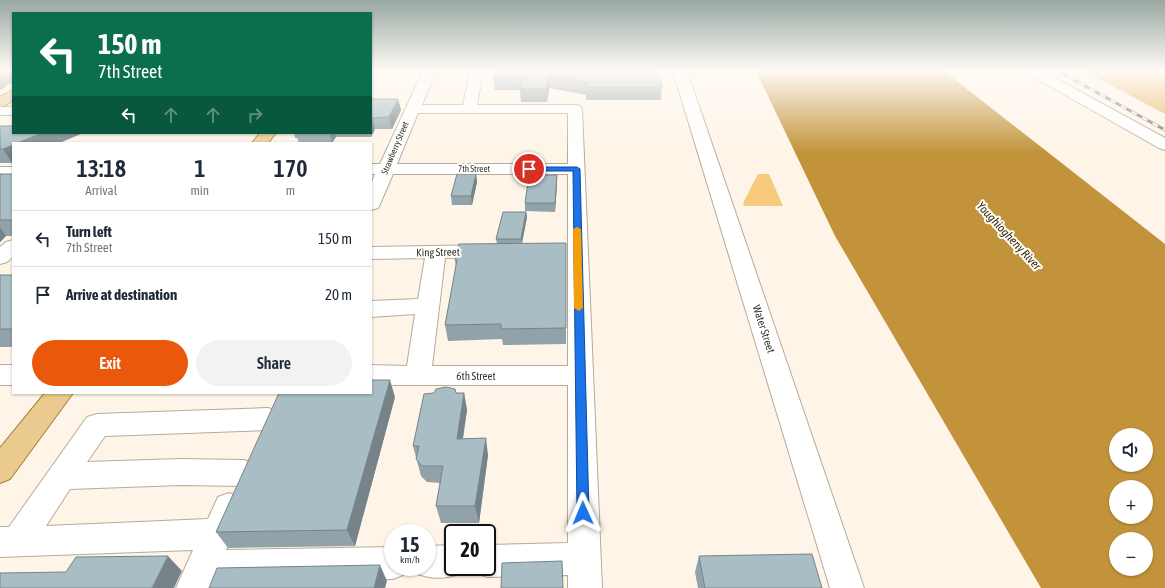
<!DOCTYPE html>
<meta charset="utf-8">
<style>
body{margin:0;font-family:"Asap Condensed",sans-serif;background:#f2f2f3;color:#1f2937;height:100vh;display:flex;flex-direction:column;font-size:15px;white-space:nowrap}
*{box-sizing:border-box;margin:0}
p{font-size:13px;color:#747a83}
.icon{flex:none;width:22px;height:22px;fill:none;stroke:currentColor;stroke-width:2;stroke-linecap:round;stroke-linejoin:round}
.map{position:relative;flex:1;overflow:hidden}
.drawer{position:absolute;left:12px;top:142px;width:360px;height:252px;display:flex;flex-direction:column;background:#fff;border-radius:0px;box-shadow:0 1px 3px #0004}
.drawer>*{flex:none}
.top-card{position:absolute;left:12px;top:12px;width:360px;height:122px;border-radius:0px;box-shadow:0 1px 3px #0004;background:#0b6e4f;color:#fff;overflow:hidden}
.controls{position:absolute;left:1109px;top:428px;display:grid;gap:8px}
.controls a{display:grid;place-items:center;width:44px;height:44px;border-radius:50%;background:#fff;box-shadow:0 1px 3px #0004;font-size:20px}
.speed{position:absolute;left:384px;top:524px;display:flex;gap:8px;font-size:20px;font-weight:700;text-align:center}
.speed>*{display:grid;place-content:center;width:52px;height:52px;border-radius:50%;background:#fff;box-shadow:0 1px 3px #0004;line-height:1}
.speed small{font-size:10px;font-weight:400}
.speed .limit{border:2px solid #111;border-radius:6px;background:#fff;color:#111}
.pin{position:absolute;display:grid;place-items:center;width:34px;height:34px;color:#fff;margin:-17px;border:2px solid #fff;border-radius:50%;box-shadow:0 1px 4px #0007}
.me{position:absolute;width:44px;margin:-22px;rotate:359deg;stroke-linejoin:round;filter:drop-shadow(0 0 3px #0008)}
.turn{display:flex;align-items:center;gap:14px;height:84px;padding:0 20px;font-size:18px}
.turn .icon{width:52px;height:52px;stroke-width:2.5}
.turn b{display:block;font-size:28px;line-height:34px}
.lanes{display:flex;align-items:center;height:38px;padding:0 20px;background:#0003;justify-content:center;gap:20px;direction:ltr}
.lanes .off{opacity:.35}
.eta{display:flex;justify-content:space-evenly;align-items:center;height:68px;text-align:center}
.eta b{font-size:24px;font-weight:600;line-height:28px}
.cta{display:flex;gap:8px;margin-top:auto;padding:8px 20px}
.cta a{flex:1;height:46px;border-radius:24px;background:#ea580c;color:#fff;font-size:16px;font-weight:600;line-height:46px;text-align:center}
.cta a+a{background:#f2f2f3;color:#1f2937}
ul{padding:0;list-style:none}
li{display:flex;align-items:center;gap:12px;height:56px;padding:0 20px;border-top:1px solid #e0e1e3}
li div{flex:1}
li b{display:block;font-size:15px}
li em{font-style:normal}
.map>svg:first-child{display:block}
.green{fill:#f7ca7d}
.forest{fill:#e5b45e}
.water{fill:#c2933a;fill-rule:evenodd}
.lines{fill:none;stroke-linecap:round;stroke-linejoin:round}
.minor-casing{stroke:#b4ab9b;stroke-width:2}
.major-casing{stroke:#a37e3c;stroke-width:2}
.minor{fill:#fff;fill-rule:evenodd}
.major{fill:#eaca8e;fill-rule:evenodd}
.rail-casing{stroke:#7c776e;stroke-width:3}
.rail{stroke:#fff;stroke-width:2;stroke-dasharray:6;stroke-linecap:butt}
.wall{fill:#91a3a9}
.shaded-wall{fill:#76848a}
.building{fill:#a9bdc5;stroke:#76848a}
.route{fill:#1a73e8;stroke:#114b97}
.slow{fill:#f59e0b}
.labels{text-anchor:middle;stroke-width:4;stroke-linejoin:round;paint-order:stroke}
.far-street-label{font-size:9px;fill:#38342e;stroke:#fff}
.street-label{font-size:11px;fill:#38342e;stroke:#fff}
.water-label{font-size:12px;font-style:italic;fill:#3c2802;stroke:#fff}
</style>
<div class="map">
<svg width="1165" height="588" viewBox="0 0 1165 588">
<rect width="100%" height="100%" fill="#fef5e8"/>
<path class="green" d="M758,174H769L783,206H744L743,203Z"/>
<path class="forest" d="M1084,71H1165V114Z"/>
<path class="water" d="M756,71H944L1165,244V588H1041L835,236ZM1116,435H1146V465H1116ZM1116,487H1146V517H1116ZM1116,539H1146V569H1116Z"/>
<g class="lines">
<defs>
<path id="minor" d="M423,71H436L422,105H463L470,71H483L477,105H575L580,106L582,109L602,588H568V575L487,577L475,572L473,567H487V545L568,543V385H371V365L407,366L415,314L371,317V301L418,299L425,258L371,259V247L486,245L493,247L496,251L493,255L486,257L445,258L432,366H568V174H393L380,204L378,208L371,210V184L375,174H371V164H380ZM418,113H568V164H397Z
M673,71H687L864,588H830Z
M1026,71H1042L1165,138V150L1159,148L1028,74Z
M0,107H13V115H0Z
M0,167H13V177H0Z
M13,240V257L7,262L0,264V247L6,242Z
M0,365H13V385H0Z
M268,408L278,411L282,419L278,427L268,430L105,436L87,462L181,459L244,460L254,464L259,473L254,482L244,486L181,485L70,489L46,526L208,519L218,497L229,493L240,497L244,507L226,550L393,547V567H408L405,574L393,579L212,583L210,588H176L193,550L0,557V527H9L87,417L97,414Z
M453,545V567H467L465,572C448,579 432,580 415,573L413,567H427V546Z"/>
<path id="major" d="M13,90V100L5,106L0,107V97Z
M260,133H276L268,143H252Z
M45,393H73L10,479L0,483V448Z"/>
</defs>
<use href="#minor" class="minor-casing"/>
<use href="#major" class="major-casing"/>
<use href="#minor" class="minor"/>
<use href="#major" class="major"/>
<defs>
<path id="rail" d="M1058,71L1165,130"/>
</defs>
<use href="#rail" class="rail-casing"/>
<use href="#rail" class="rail"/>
</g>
<path class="wall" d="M658,71L662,87L661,100H586V95L549,88L547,102H521L520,90H495L493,77Z
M371,99H398L401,110L392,129H375L371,137H336L332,143H299L297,138H295L294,133H371Z
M0,126L13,133H83L59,143H13V163H0Z
M0,174H13V236H6L0,242Z
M476,174L477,182L472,205H452L451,196Z
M557,183L555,212L525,211V203Z
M526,212L527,217L522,243L497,244L496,239Z
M566,258V344L503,345L502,339L448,341L445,325L456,268L455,260Z
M0,275H13V347H0Z
M434,393H464L467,410L463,439L488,455L479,523H441L436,506L440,483L427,482L421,476L413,446Z
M395,397L355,546L228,548L216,532Z
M699,556L822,588H698L695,572Z"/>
<path class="shaded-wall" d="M6,71H13V82L0,90V74Z
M549,75V88L547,102V89Z
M398,99L401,110L392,129L389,117Z
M372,118L375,129L371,137L370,133H371V120Z
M42,133H83L59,143H17Z
M329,133H335L336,137L332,143Z
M13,145V163H12L3,149Z
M476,174L477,182L472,205L471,196Z
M557,175V183L555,212V203Z
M526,212L527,217L522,243L521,239Z
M0,227L6,236L0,242Z
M390,380L395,397L355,546L347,530Z
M464,393L467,410L460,456L457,439Z
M486,438L488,455L479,523L475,506Z
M168,556L182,571L174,588H152Z
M380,565L387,581L385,588H374Z"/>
<path class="building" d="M0,71H6L0,74Z
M495,71H658L662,87H586V82L549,75L547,89H520L522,77H493Z
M371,99H398L389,117L372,118L371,120Z
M13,125V133H42L17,143H13V145L3,149H0V126H11Z
M0,174H13V220H0Z
M457,174H476L471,196H451Z
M529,175H557L555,203H525Z
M503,212H526L521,239H496Z
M566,243V328L501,329V324L445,325L457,260H455L459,244Z
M0,275H13V329H0Z
M371,380H390L347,530L216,532L279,393H371Z
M446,387L455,389L456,393H464L457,439L486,438L475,506H436L443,466H422L416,459L419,446H413L424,394L434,393L436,389Z
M812,554L822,588H705L699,556Z
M168,556L152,588H0V573L66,572L76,557Z
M562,561L563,588H501L502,563Z
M380,565L374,588H209L217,568Z"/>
<linearGradient id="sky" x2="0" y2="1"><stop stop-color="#99a7a2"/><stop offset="0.46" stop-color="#fffaf5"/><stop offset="1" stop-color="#fffaf5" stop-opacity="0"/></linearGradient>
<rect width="1165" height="153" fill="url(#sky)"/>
<path class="route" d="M527,167H577L580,169L589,513L588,517L583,519L579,517L577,513L573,171H529L525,169Z"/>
<path class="slow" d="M577,227L581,229L583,308L579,311L574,308L573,229Z"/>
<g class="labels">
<g class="far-street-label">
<text transform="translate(395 148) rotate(-67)" y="3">Strawberry Street</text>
<text x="474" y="172">7th Street</text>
</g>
<g class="street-label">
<text transform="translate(438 252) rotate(-1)" y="4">King Street</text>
<text transform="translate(764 329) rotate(72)" y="4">Water Street</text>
<text x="476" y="380">6th Street</text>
</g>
<g class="water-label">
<text transform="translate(1009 236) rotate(47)" y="4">Youghiogheny River</text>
</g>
</g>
</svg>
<div class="controls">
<a><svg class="icon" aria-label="sound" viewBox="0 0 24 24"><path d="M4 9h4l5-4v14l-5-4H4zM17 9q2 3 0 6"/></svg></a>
<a>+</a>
<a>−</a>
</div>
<div class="speed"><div>15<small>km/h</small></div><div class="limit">20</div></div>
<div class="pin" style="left:529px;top:169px;background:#d93025"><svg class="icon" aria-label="arrive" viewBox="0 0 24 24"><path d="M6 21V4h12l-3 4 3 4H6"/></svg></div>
<svg class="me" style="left:583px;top:513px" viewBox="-20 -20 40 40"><path d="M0-17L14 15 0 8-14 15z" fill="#1a73e8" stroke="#fff" stroke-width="4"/></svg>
<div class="top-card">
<div class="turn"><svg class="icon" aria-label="left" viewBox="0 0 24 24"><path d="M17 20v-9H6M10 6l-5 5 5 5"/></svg><div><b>150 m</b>7th Street</div></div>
<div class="lanes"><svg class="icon" aria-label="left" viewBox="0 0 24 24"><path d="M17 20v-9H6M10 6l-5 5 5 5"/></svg><svg class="icon off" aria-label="ahead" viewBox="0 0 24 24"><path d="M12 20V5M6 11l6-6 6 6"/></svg><svg class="icon off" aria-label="ahead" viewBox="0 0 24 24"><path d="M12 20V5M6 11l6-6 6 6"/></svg><svg class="icon off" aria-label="right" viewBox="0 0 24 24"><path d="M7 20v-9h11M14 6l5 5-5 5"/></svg></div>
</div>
<section class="drawer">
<div class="eta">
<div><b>13:18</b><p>Arrival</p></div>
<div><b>1</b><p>min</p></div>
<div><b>170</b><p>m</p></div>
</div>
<ul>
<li><svg class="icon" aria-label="left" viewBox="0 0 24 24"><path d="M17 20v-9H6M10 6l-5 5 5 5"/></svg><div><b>Turn left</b><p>7th Street</p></div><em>150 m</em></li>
<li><svg class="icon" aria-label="arrive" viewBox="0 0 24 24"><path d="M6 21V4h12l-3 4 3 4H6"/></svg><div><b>Arrive at destination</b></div><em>20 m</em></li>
</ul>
<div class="cta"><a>Exit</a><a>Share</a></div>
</section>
</div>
